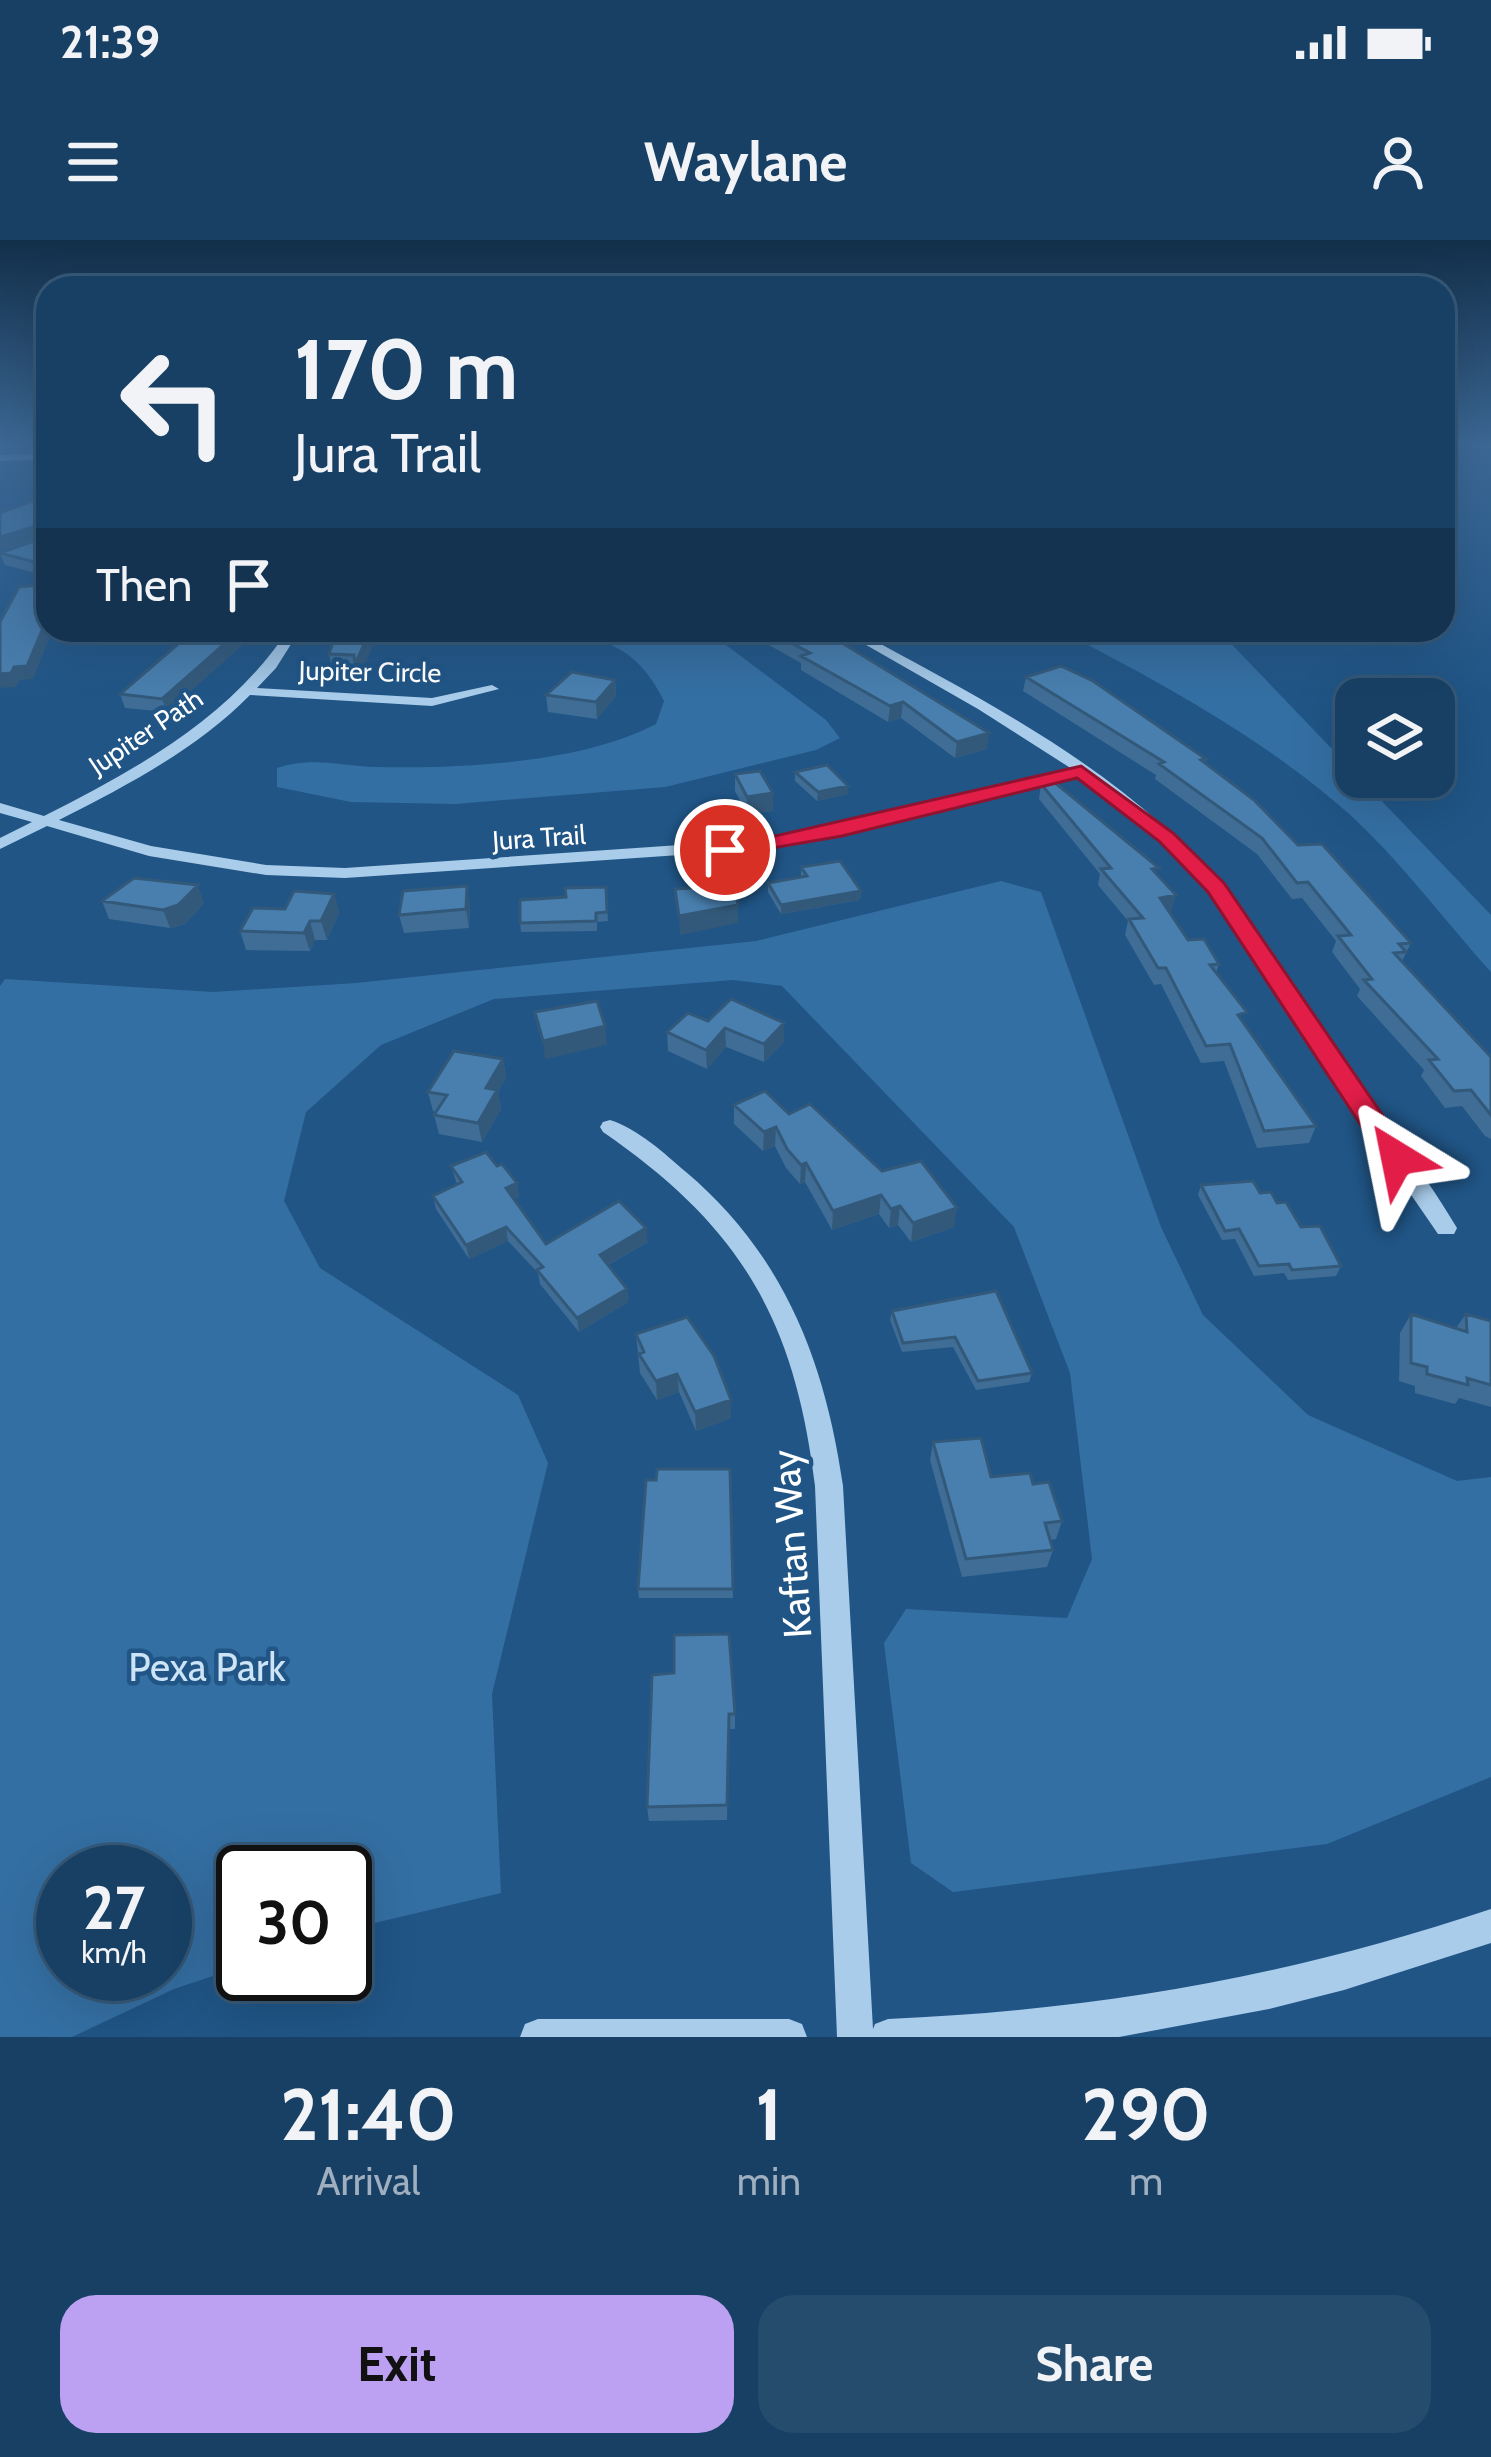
<!DOCTYPE html>
<style>
body{margin:0;font-family:Cabin,sans-serif;background:#254b6d;color:#f1f3f6;height:100vh;display:flex;flex-direction:column;font-size:45px;white-space:nowrap}
*{box-sizing:border-box;margin:0}
p{font-size:39px;color:#9fafbf}
.icon{flex:none;width:66px;height:66px;fill:none;stroke:currentColor;stroke-width:2;stroke-linecap:round;stroke-linejoin:round}
.map{position:relative;height:1797px;overflow:hidden}
.panel{display:flex;flex-direction:column;background:#184064;flex:1}
.panel>*{flex:none}
.hud{position:absolute;left:36px;top:36px;width:1419px;height:366px;border-radius:36px;box-shadow:0 12px 48px #0002,0 0 0 3px #365978;background:#184064;color:#f1f3f6;overflow:hidden}
.fabs{position:absolute;left:1335px;top:438px;display:grid;gap:24px}
.fabs a{display:grid;place-items:center;width:120px;height:120px;border-radius:24px;background:#184064;box-shadow:0 12px 48px #0002,0 0 0 3px #365978;font-size:60px}
.speed{position:absolute;left:36px;top:1605px;display:flex;gap:24px;font-size:60px;font-weight:700;text-align:center}
.speed>*{display:grid;place-content:center;width:156px;height:156px;border-radius:50%;background:#184064;box-shadow:0 12px 48px #0002,0 0 0 3px #365978;line-height:1}
.speed small{font-size:30px;font-weight:400}
.speed .limit{border:6px solid #111;border-radius:18px;background:#fff;color:#111}
.pin{position:absolute;display:grid;place-items:center;width:102px;height:102px;color:#fff;margin:-51px;border:6px solid #fff;border-radius:50%;box-shadow:0 3px 12px #0007}
.me{position:absolute;width:132px;margin:-66px;rotate:325deg;stroke-linejoin:round;filter:drop-shadow(0 0 9px #0008)}
.turn{display:flex;align-items:center;gap:42px;height:252px;padding:0 60px;font-size:54px}
.turn .icon{width:156px;height:156px;stroke-width:2.5}
.turn b{display:block;font-size:84px;line-height:102px}
.then{display:flex;align-items:center;height:114px;padding:0 60px;background:#0003;gap:24px;font-size:45px}
.eta{display:flex;justify-content:space-evenly;align-items:center;height:204px;text-align:center}
.eta b{font-size:72px;font-weight:700;line-height:84px}
.button{display:flex;gap:24px;margin-top:auto;padding:24px 60px}
.button a{flex:1;height:138px;border-radius:36px;background:#bca0f2;color:#111;font-size:48px;font-weight:700;line-height:138px;text-align:center}
.button a+a{background:#254b6d;color:#f1f3f6}
.status{display:flex;justify-content:space-between;align-items:center;height:84px;padding:0 60px;background:#184064;direction:ltr}
.status svg{height:33px;fill:currentColor}
header{display:flex;justify-content:space-between;align-items:center;height:156px;padding:0 60px;background:#184064;font-size:54px;font-weight:700}
.map>svg:first-child{display:block}
.green{fill:#346fa3;fill-rule:evenodd}
.lines{fill:none;stroke-linecap:round;stroke-linejoin:round}
.minor{fill:#a9ccea;fill-rule:evenodd}
.wall{fill:#3f6d96}
.shaded-wall{fill:#33597a}
.building{fill:#497fae;stroke:#33597a;stroke-width:3}
.route{fill:#e11d48;stroke:#92132f;stroke-width:3}
.labels{text-anchor:middle;stroke-width:9;stroke-linejoin:round;paint-order:stroke}
.far-street-label{font-size:27px;fill:#fff;stroke:#205586}
.near-street-label{font-size:39px;fill:#fff;stroke:#205586}
.near-park-label{font-size:39px;fill:#cde4f7;stroke:#205586}
</style>
<div class="status"><b>21:39</b><svg viewBox="0 0 49 12"><path d="M0 12V9h3v3zM5 12V6h3v6zM10 12V3h3v9zM15 12V0h3v12zM26 1h20v11H26zM47 4h2v5h-2z"/></svg></div>
<header><svg class="icon" aria-label="menu" viewBox="0 0 24 24"><path d="M4 6h16M4 12h16M4 18h16"/></svg>Waylane<svg class="icon" aria-label="person" viewBox="0 0 24 24"><circle cx="12" cy="8" r="4"/><path d="M4 21q1-7 8-7t8 7"/></svg></header>
<div class="map">
<svg width="1491" height="1797" viewBox="0 0 1491 1797">
<rect width="100%" height="100%" fill="#205586"/>
<path class="green" d="M534,390H706L826,480L840,498L816,510L665,547L455,564L351,562L277,547V528C313,516 340,526 377,527C461,529 582,523 656,484L664,461C633,399 597,397 534,390Z
M1059,390H1218L1491,675V732C1444,680 1400,620 1348,573C1263,498 1160,442 1059,390Z
M1001,641L1041,652L1161,987L1203,1075L1308,1175L1457,1241L1491,1237V1537L1327,1604L953,1652L911,1623L884,1403L906,1369L1067,1378L1092,1319L1070,1133L1014,987L782,746L733,740L494,759L381,805L306,872L284,961L320,1028L518,1155L548,1223L492,1454L501,1653L345,1690V1632H243V1726L174,1749L72,1797H0V746L5,739L213,752L356,743L756,701ZM165,1632V1734H63V1632Z"/>
<g class="lines">
<path class="minor" d="M48,213V219L0,221V215Z
M288,390H300L276,428L257,448L432,458L492,445L499,449L432,466L250,455C197,509 126,546 59,580L151,606L266,625L345,628L766,599L1072,529L978,469L840,390H855C961,448 1072,504 1162,585C1234,648 1272,725 1326,802C1369,864 1419,923 1457,988L1454,994H1438L1293,783L1229,678L1203,644L1149,589L1082,536L766,609L345,638L266,635L149,616L47,586L0,609V598L32,582L0,573V563L44,576C137,529 230,478 288,390Z
M610,880C638,889 664,913 686,932C784,1015 825,1121 843,1246L873,1789L875,1784L888,1779C1099,1770 1291,1736 1491,1669V1703L1344,1750L1269,1769L1119,1797H837L815,1246C795,1080 741,987 603,892L600,887L603,882Z
M538,1779H789L802,1784L807,1797H520L525,1784Z"/>
</g>
<path class="wall" d="M48,259V334L43,335L5,325L0,314L45,297L0,310Z
M190,390H247L241,406L167,472L125,468L120,454L184,399Z
M337,390H379L358,440L356,430L332,429L329,414Z
M742,390H821L987,509L955,518L901,478L888,482L801,430V423Z
M906,390H965L964,395L933,404Z
M1026,437L1206,519L1205,523L1411,703L1402,721L1491,817V899L1485,896L1462,866L1445,868L1421,836L1424,830L1357,756L1360,749L1332,712L1336,701L1302,658L1292,659L1257,614L1155,539L1156,535L1023,451Z
M615,440L616,456L597,479L548,472L546,455Z
M795,532L848,554L817,561L795,541Z
M735,534L773,553V571L747,574L735,551Z
M1041,544L1157,634L1171,671L1169,672L1188,700L1219,724L1216,733L1243,782L1316,886L1309,903L1257,908L1224,821L1201,823L1161,744L1154,745L1125,695L1128,681L1098,645L1100,634L1039,559Z
M801,627L861,651L860,660L781,674L768,652V643L801,637Z
M606,647L608,681L597,682V691L521,692L520,683L566,657Z
M334,654L339,673L327,700H315L310,711L246,710L240,691L285,669Z
M102,661L204,663L185,684L170,688L109,679Z
M470,664L469,688L404,693L399,675Z
M708,781L784,783V802L764,822L726,807L707,829L668,811L667,792Z
M503,819L506,837L498,853L501,869L482,902L439,894L434,875L436,872L433,871L428,852Z
M734,865L789,874L882,931L954,987L911,1002L898,985L889,988L879,974L832,990L805,942L800,944L786,928L775,906L763,911L734,884Z
M451,926H497L517,943L519,957L514,959L546,1004L648,1002L608,1025L627,1049L628,1062L579,1092L540,1044L538,1033L508,1001L469,1019L436,969L433,956L457,944Z
M1201,945L1260,953L1277,963L1341,1026L1336,1036L1288,1040L1284,1033L1254,1036L1235,999L1222,1000L1198,955Z
M996,1051L1032,1133L1029,1142L976,1150L953,1107L902,1112L890,1080L892,1071Z
M1411,1074L1456,1088L1466,1074L1491,1081V1167L1459,1158L1455,1164L1415,1153V1146L1399,1141L1400,1093Z
M636,1094L731,1160V1178L696,1191L679,1152L657,1160L640,1133Z
M933,1202L991,1237L1033,1244L1062,1281L1056,1299L1050,1300L1053,1310L1047,1327L962,1337L930,1220Z
M730,1229L733,1358H639L638,1349L656,1240Z
M652,1435L735,1474V1489H729L727,1580L649,1581L647,1567Z"/>
<path class="shaded-wall" d="M46,283L48,295L0,310V297Z
M48,320V334L43,335L38,323Z
M48,367V390L51,394L33,439L20,440L16,447L0,448V434L41,382Z
M238,390H247L241,406L167,472L162,459Z
M370,390H379L358,440L355,425Z
M935,390H965L964,395L933,404Z
M615,440L616,456L597,479L596,462Z
M903,462L901,478L888,482L890,466Z
M989,493L987,509L955,518L957,502Z
M848,546V554L817,561L818,552Z
M773,553V571L747,574V557Z
M198,645L204,663L185,684L170,688L163,670Z
M467,646L470,664L469,688L466,669Z
M861,651L860,660L781,674V665Z
M334,654L339,673L327,700L321,681Z
M1176,655L1171,671L1156,674L1160,658Z
M738,665V683L680,695L679,676Z
M310,681L315,700L310,711L304,693Z
M784,783V802L764,822V804Z
M605,786L607,805L545,819L543,801Z
M725,788L726,807L707,829L706,810Z
M503,819L506,837L498,853L501,869L482,902L478,883L486,848Z
M776,887L775,906L763,911L764,892Z
M806,923L805,942L800,944L801,925Z
M517,943L519,957L508,962L506,948Z
M881,955L879,974L832,990L833,971Z
M900,966L898,985L889,988L891,969Z
M957,968L954,987L911,1002L913,983Z
M506,987L508,1001L469,1019L466,1005Z
M646,988L648,1002L602,1028L600,1015Z
M627,1049L628,1062L579,1092L577,1078Z
M677,1134L679,1152L657,1160L656,1141Z
M731,1160V1178L696,1191L695,1172Z"/>
<path class="building" d="M37,259H48V320L38,323L0,313L45,297L46,283L0,297V273Z
M48,344V367L41,382L46,381L27,426L14,427L11,433L0,434V382L19,347Z
M190,390H238L237,393L162,459L120,454L184,399Z
M337,390H370L355,425L354,415L329,414Z
M768,390H821L989,493L957,502L903,462L890,466L801,416L810,413Z
M1061,426L1093,441L1206,519L1201,520L1254,560L1298,605L1322,604L1411,703L1399,704L1406,712L1394,713L1491,817V875L1471,850L1454,851L1429,820L1438,819L1364,740L1372,739L1338,696L1351,695L1308,642L1297,643L1262,598L1159,524L1164,522L1026,437Z
M572,432L615,440L596,462L546,455Z
M827,525L848,546L818,552L795,532Z
M760,531L773,553L747,557L735,534Z
M1048,537L1159,628L1152,629L1176,655L1160,658L1188,700L1204,699L1219,724L1210,725L1247,772L1238,775L1316,886L1264,891L1230,804L1206,806L1166,728H1158L1129,679L1143,678L1101,629L1111,628L1041,544Z
M840,621L861,651L781,665L768,643L807,636L801,627Z
M733,628L738,665L679,676L675,649L690,648L693,631Z
M134,638L198,645L178,665L163,670L102,661Z
M467,646L466,669L399,675L403,651Z
M606,647L607,672L596,673V681L520,683V660L566,657L565,648Z
M294,651L334,654L321,681H310L304,693L240,691L253,668L285,669Z
M731,759L784,783L764,804L725,788L706,810L667,792L688,773L708,781Z
M597,761L605,786L543,801L535,772Z
M454,811L503,819L486,848L497,850L478,883L434,875L447,855L428,852Z
M765,851L789,874L810,864L882,931L921,921L957,968L913,983L900,966L891,969L881,955L833,971L806,923L801,925L787,909L776,887L764,892L734,865Z
M486,912L497,926L502,924L517,943L506,948L546,1004L619,961L646,988L600,1015L627,1049L577,1078L537,1030L543,1027L506,987L466,1005L433,956L462,942L451,926Z
M1253,941L1260,953L1271,952L1277,963L1286,962L1301,987L1320,986L1341,1026L1292,1030L1289,1024L1259,1026L1239,989L1225,991L1201,945Z
M996,1051L1032,1133L978,1141L955,1097L903,1103L892,1071Z
M1411,1074L1467,1092L1466,1074L1491,1081V1145L1467,1138L1468,1145L1427,1134V1127L1411,1123Z
M687,1077L714,1116L731,1160L695,1172L677,1134L656,1141L639,1114L644,1112L636,1094Z
M981,1198L991,1237L1030,1233L1033,1244L1049,1242L1062,1281L1045,1283L1053,1310L966,1319L933,1202Z
M657,1229H730L733,1349H638L646,1240H656Z
M729,1394L735,1474H729L727,1565L647,1567L652,1435L674,1433V1395Z"/>
<linearGradient id="sky" x2="0" y2="1"><stop stop-color="#122f4a"/><stop offset="0.45" stop-color="#3c6895"/><stop offset="1" stop-color="#3c6895" stop-opacity="0"/></linearGradient>
<rect width="1491" height="455" fill="url(#sky)"/>
<path class="route" d="M1081,526L1173,593L1224,643L1407,911V925H1387L1208,652L1159,601L1077,538L842,596L725,616L714,610Z"/>
<g class="labels">
<g class="far-street-label">
<text transform="translate(370 432) rotate(1)" y="9">Jupiter Circle</text>
<text transform="translate(146 492) rotate(-34)" y="9">Jupiter Path</text>
<text transform="translate(539 598) rotate(-4)" y="9">Jura Trail</text>
</g>
<g class="near-street-label">
<text transform="translate(791 1304) rotate(-94)" y="14">Kaftan Way</text>
</g>
<g class="near-park-label">
<text x="207" y="1441">Pexa Park</text>
</g>
</g>
</svg>
<div class="fabs">
<a><svg class="icon" aria-label="layers" viewBox="0 0 24 24"><path d="M12 4l9 5-9 5-9-5zM3 14l9 5 9-5"/></svg></a>
</div>
<div class="speed"><div>27<small>km/h</small></div><div class="limit">30</div></div>
<div class="pin" style="left:725px;top:610px;background:#d93025"><svg class="icon" aria-label="arrive" viewBox="0 0 24 24"><path d="M6 21V4h12l-3 4 3 4H6"/></svg></div>
<svg class="me" style="left:1397px;top:918px" viewBox="-20 -20 40 40"><path d="M0-17L14 15 0 8-14 15z" fill="#e11d48" stroke="#fff" stroke-width="4"/></svg>
<div class="hud">
<div class="turn"><svg class="icon" aria-label="left" viewBox="0 0 24 24"><path d="M17 20v-9H6M10 6l-5 5 5 5"/></svg><div><b>170 m</b>Jura Trail</div></div>
<div class="then">Then<svg class="icon" aria-label="arrive" viewBox="0 0 24 24"><path d="M6 21V4h12l-3 4 3 4H6"/></svg></div>
</div>
</div>
<section class="panel">
<div class="eta">
<div><b>21:40</b><p>Arrival</p></div>
<div><b>1</b><p>min</p></div>
<div><b>290</b><p>m</p></div>
</div>
<div class="button"><a>Exit</a><a>Share</a></div>
</section>
